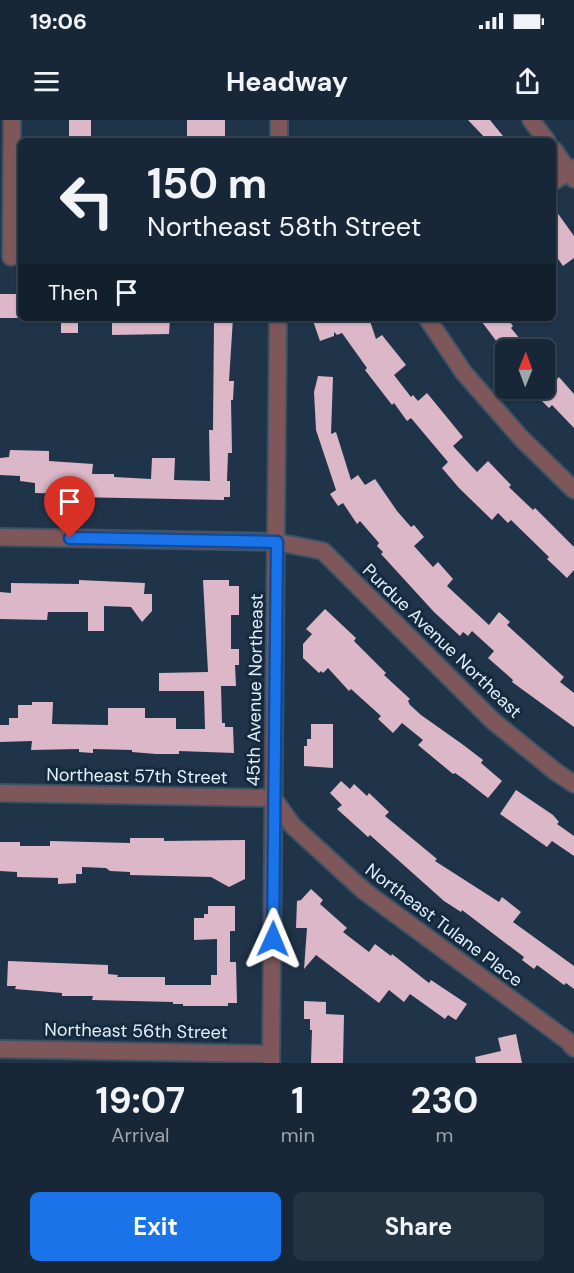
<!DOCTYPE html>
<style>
body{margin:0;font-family:"DM Sans",sans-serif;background:#243342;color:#f1f3f6;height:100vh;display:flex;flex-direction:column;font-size:22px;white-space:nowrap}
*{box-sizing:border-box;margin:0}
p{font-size:20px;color:#9ea5ad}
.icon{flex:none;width:33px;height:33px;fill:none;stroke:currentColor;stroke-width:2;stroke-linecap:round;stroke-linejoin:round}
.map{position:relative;height:943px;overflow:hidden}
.side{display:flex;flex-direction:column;background:#172737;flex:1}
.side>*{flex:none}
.guide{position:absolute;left:18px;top:18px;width:538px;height:183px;border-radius:9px;box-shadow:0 2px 4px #0004,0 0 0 2px #364452;background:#172737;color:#f1f3f6;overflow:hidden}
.needle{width:39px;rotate:1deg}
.fabs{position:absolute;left:495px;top:219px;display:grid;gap:12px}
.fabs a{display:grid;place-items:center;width:60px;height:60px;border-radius:9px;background:#172737;box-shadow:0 2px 4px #0004,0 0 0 2px #364452;font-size:30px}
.pin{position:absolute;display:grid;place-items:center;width:51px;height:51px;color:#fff;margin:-62px -26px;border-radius:50% 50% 50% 0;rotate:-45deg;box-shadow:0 0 6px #0007}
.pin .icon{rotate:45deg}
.me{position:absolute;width:66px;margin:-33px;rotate:1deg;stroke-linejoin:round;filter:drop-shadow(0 0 4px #0008)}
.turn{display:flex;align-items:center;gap:21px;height:126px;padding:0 30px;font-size:27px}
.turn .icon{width:78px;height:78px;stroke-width:2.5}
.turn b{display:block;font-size:42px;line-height:51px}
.then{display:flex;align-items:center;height:57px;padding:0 30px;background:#0003;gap:12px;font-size:22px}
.eta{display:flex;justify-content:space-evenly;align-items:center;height:102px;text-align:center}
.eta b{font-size:36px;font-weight:700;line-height:42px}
.cta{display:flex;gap:12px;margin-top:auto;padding:12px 30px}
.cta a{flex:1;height:69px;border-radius:9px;background:#1a73e8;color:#fff;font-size:24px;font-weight:700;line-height:69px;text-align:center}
.cta a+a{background:#243342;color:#f1f3f6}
.status{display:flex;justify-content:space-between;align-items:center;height:42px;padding:0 30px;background:#172737;direction:ltr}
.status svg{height:16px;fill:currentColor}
header{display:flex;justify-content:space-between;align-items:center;height:78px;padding:0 30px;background:#172737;font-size:27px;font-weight:700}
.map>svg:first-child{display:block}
.building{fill:#dbb7c7}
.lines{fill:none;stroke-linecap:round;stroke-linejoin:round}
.street-casing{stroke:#3e5266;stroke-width:20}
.street{stroke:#7e575a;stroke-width:16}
.route-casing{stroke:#114b97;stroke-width:15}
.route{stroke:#1a73e8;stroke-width:10}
.labels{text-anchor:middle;stroke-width:6;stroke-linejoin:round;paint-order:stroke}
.street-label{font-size:18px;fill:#e3f0fe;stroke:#152a3e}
</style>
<div class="status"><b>19:06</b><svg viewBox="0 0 49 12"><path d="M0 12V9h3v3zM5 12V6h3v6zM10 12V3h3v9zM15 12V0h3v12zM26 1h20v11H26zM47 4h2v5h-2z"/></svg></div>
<header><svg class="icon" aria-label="menu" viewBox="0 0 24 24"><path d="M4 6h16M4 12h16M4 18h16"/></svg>Headway<svg class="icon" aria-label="share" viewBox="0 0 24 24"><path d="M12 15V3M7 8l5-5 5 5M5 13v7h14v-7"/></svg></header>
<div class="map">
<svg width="574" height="943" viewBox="0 0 574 943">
<rect width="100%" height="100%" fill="#1f3449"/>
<path class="building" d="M69,0H91V21H69Z
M187,0H225V21H187Z
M468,0H490L507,21H488Z
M554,88L574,116V138L563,146L554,133Z
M0,174H21V198H0Z
M61,198H78V213H61Z
M112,198H170L169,214L112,215Z
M214,198H233L229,261H234L233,280H231L232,333H228L227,361H230V377H224V380L74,377V374L35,373V363L20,361V356L0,355V338L9,337L10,330L49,331V341L93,344L92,354H114V357L151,359L152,338H175L174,360L210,361L209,310H213Z
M312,198H369L376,219L382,215L406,245L394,255L411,277L413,275L418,281L427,273L463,317L453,326L477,352L488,341L511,365L509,367L512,370L533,390L535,388L574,427V450L567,458L547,439L549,437L511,400L508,403L498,393L492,400L459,368L442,348L448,342L411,298L407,301L394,283L392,285L365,250L367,248L342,213L337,215L334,212V216L320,221Z
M479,198H507L513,206L511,208L529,230H503Z
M544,247L556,260L559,257L574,274V308L552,285L549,288L538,277L544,271Z
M318,256L333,257L331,314L336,312L351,360L358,355L365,365L375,359L397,391L411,407L414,405L424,417L414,426L433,447L438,442L453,459L447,466L489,505L499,492L510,502L507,505L564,557L560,562L574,573V607L512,562L513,560L488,538L494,531L472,511L468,516L463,512L460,516L434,492L381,434L383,432L377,426L379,423L360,401L357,404L343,383L338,386L330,374L336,370L316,310L314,272Z
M79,460L145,463L144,474H152V491L142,502L131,487L104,486V511H88V492H48L47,500L0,499V472L11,473V463L79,464Z
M203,460H229V466H239V495H231V529H239V545H235L236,566H221L222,603H225V607H233L234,633L179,631V634H156L132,632V630L93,629V633L79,632V629L31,630L32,621L0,622V605H9V598H18V585H32V582H53L52,604L108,605V588H145V598H176V609H205L204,571H159V553L208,552Z
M325,489L356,518L354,521L386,553L384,555L410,579L408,581L410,585L421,595L462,624L483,640L481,643L502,661L488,678L465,660L455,653L453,654L418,625L423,620L402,603L393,613L378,599L381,596L351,569L349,571L328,548L323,553L321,551L319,553L303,538V524L312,514L306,509Z
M311,604H333V648L304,646V626H307V619H311Z
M341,661L350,669L354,664L367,676L369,673L389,692L385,696L437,739L435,741L499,782L502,777L521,792L513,802L574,846V869L566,863L564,865L537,845L534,849L522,840L524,837L462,790L461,792L444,781L370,715L368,717L337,689L342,685L330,673Z
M516,670L553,695L559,702L557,704L574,716V736L552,721L547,727L500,694Z
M130,718H164V721L245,720V759L229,767L211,757L130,755V752L110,751L106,748L82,747V754H76V763L58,764V758L17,757V752L0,751V722H20V726H50V721L130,723Z
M311,769L323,780L320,784L347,808L343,812L369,832L375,824L391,836L392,834L429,863L431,860L467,884L456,900L448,895L445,899L410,874L404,882L389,870L379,883L316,835L304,849L307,808H296L297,781L301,780Z
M208,786H235V811H230V842H236L237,883H228V886H183V884H173V882L92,880L93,876H62V873L15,869L16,866H7L8,841L108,845V854L118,855L117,857H165V865H211V855H217V819L194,820V798H204V794H208Z
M304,881L326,882V894L344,895L343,943H311L312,910H310V899H304Z
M516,914L522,943H476L475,937L501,931L498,918Z"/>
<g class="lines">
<defs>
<path id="street" d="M279,0V21
M531,0L547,21
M554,30L574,59
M554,61L574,48
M11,137L12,0
M427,198L464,253L521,318L574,370
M0,417L277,422L323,431L493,601L556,652L574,664
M0,673L273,678L293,706L364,771L568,921L574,928
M0,929L271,934
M271,943L278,198"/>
</defs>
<use href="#street" class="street-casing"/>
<use href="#street" class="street"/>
</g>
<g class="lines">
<defs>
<path id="route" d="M70,418L277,422L273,819"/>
</defs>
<use href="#route" class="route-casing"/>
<use href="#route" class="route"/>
</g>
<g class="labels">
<g class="street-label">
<text transform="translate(442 521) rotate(44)" y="6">Purdue Avenue Northeast</text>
<text transform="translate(255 570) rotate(-89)" y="6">45th Avenue Northeast</text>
<text transform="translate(137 656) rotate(1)" y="6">Northeast 57th Street</text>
<text transform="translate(444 805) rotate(37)" y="6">Northeast Tulane Place</text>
<text transform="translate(136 911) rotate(1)" y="6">Northeast 56th Street</text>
</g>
</g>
</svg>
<div class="fabs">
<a><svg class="needle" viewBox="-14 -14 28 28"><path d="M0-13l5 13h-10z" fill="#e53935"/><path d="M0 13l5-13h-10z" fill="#9ea5ad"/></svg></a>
</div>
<div class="pin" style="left:70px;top:418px;background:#d93025"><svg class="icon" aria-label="arrive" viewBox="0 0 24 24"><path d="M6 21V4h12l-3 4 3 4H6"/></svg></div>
<svg class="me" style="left:273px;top:819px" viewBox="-20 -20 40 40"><path d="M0-17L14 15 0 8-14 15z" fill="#1a73e8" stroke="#fff" stroke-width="4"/></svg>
<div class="guide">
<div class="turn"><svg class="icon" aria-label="left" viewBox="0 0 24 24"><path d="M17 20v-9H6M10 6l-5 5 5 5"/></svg><div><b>150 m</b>Northeast 58th Street</div></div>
<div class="then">Then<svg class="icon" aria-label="arrive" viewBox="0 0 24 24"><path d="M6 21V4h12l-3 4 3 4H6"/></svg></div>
</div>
</div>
<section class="side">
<div class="eta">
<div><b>19:07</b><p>Arrival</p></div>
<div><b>1</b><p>min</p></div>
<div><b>230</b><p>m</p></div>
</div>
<div class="cta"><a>Exit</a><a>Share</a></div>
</section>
